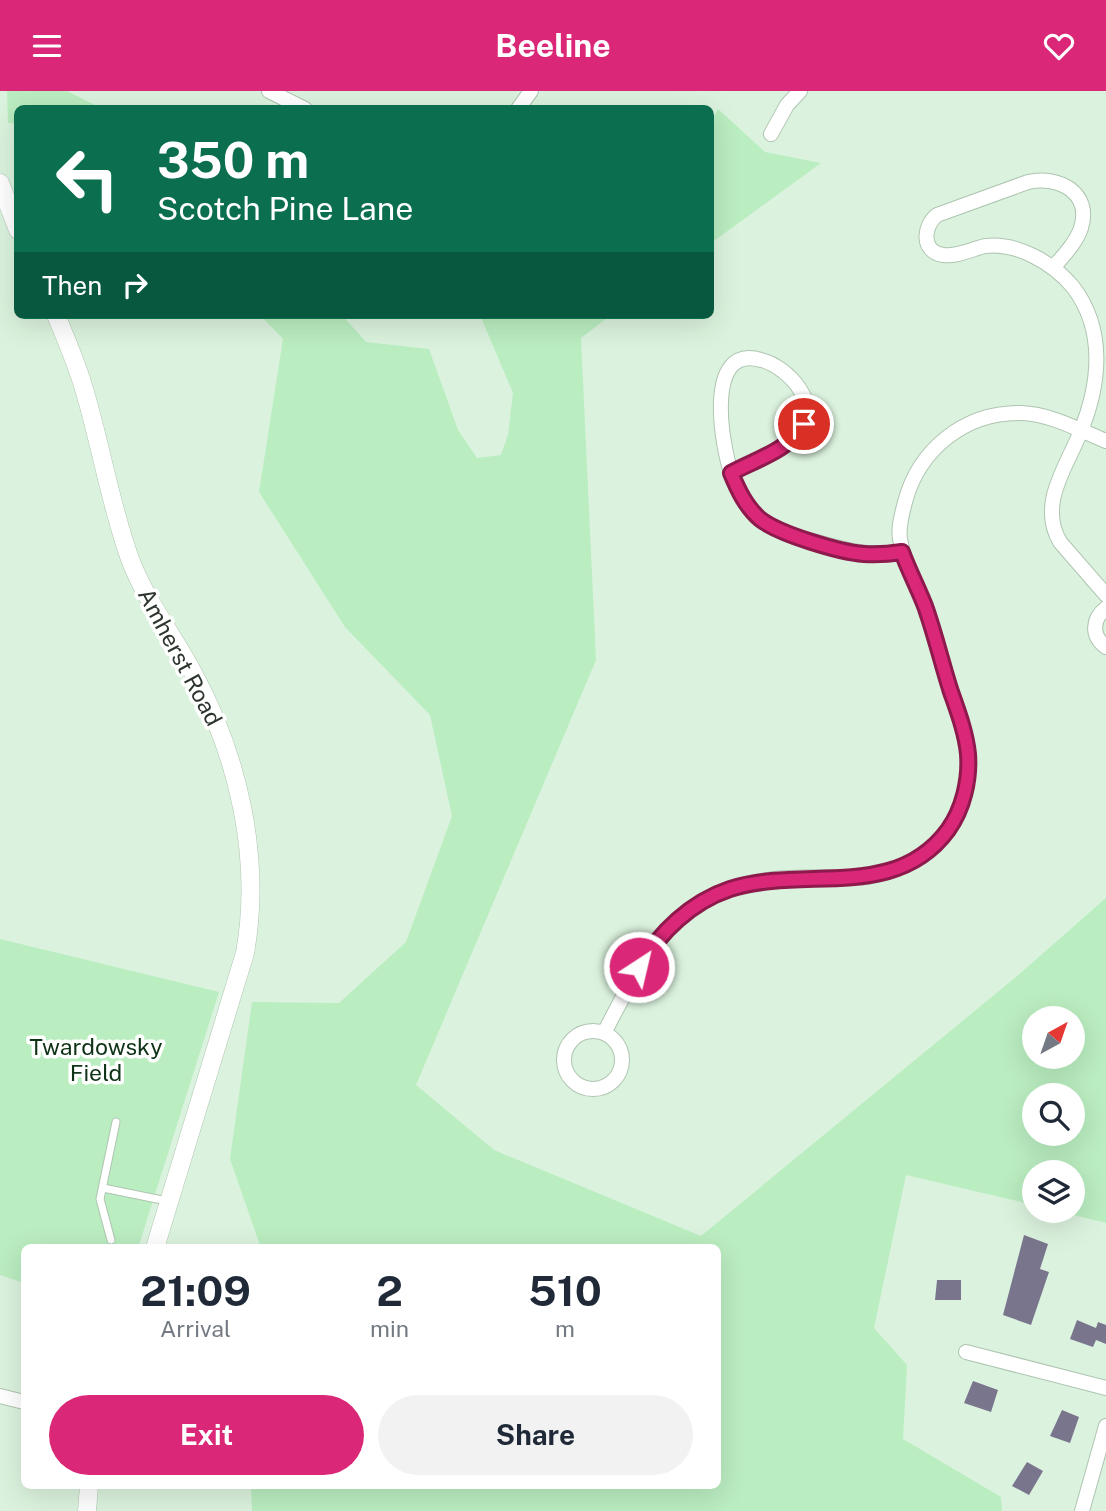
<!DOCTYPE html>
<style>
body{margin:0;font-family:"Public Sans",sans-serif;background:#f2f2f3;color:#1f2937;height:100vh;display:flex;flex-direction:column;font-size:26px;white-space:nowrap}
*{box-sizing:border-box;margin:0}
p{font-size:23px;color:#747a83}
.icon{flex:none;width:38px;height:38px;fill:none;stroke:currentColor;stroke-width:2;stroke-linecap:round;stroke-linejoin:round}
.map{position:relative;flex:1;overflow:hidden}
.panel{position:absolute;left:21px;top:1153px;width:700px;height:245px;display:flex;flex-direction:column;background:#fff;border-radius:10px;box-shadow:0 7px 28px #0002}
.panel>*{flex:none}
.banner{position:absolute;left:14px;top:14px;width:700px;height:214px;border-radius:10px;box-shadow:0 7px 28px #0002;background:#0b6e4f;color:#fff;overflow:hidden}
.needle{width:46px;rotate:40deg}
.tools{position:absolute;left:1022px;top:915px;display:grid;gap:14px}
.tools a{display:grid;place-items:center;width:63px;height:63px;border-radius:50%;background:#fff;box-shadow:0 7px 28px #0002;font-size:35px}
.pin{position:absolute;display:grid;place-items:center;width:60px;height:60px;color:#fff;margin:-30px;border:4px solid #fff;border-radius:50%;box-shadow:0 2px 7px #0007}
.me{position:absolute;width:77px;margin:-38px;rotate:35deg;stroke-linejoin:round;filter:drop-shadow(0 0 5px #0008)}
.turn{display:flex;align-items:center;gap:24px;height:147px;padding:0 28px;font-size:32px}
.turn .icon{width:91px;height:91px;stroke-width:2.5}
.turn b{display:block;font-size:49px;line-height:60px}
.then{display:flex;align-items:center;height:66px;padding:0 28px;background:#0003;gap:14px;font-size:26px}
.eta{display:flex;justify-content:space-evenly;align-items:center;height:119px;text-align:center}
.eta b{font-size:42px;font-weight:700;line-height:49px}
.button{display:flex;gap:14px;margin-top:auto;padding:14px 28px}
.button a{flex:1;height:80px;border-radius:42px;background:#db2777;color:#fff;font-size:28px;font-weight:700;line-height:80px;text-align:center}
.button a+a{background:#f2f2f3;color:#1f2937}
header{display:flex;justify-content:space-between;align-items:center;height:91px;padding:0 28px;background:#db2777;color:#fff;font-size:32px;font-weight:700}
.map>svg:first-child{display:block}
.green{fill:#baedc0;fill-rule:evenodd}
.building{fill:#79758d}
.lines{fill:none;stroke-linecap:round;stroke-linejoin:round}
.service-casing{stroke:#aec5b1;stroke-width:9}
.minor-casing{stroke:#aec5b1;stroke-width:16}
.tertiary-casing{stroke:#aec5b1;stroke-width:19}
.service{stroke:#fff;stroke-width:7}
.minor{stroke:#fff;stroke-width:14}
.tertiary{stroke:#fff;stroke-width:18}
.route-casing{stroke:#8e194d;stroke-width:18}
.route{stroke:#db2777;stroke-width:12}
.labels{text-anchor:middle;stroke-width:7;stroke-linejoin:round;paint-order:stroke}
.street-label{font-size:23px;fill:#2d362e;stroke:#fff}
.park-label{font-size:23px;fill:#0e3317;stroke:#fff}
</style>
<header><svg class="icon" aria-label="menu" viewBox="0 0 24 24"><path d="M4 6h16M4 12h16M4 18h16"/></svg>Beeline<svg class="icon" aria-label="heart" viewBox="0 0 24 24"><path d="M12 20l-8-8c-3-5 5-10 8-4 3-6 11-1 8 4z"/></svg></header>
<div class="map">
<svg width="1106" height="1420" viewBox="0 0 1106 1420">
<rect width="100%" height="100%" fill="#dbf3de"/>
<path class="green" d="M7,0H67L101,17L18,18L17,33L8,32Z
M718,18L765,61L821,72L711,152V32Z
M260,224H342L366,251L429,258L458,339L477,367L501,364L508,344L513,302L480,224H611L581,247L596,569L416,994L494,1059L701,1145L1016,886L1106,807V1132L1058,1120H1073V1082H1034V1114L906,1084L874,1237L907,1274L903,1348L1001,1406L1002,1420H252L251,1395H718V1157H261L230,1068L252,911L339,912L406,851L452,725L430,624L345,536L259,401L283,248ZM1034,928H1073V966H1034ZM1073,1004V1043H1034V1004Z
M0,848L219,901L138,1157H24V1192L0,1184Z"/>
<path class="building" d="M1024,1144L1048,1153L1040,1178L1049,1181L1031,1234L1003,1224Z
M937,1189H961V1209H935Z
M1077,1229L1096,1237L1098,1231L1106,1234V1253L1096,1249L1093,1256L1070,1248Z
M973,1290L998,1299L991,1321L964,1312Z
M1062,1319L1079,1326L1070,1352L1050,1345Z
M1027,1371L1043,1380L1029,1404L1012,1395Z"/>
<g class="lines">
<defs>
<path id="service" d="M103,1097L167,1110
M111,1149L100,1108L116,1031"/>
<path id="minor" d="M269,0L305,18
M518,18L531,0
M771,43L787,14L800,0
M1053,177C1063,165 1076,152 1081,137C1092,102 1059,84 1028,91L937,124C923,135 921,161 943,164C957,166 972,158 985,155C1017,151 1053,172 1073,196C1106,239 1100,294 1080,342C1066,377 1038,413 1060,451L1106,504
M731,382C762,365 830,343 799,297C791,285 775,272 761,269C703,252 722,357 732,384C738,400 747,417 761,428C779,443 802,447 824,453C853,461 872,465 902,461
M1106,517C1092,528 1091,545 1106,556
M564 969a29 29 0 1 1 58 0a29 29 0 1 1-58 0Z
M604,942C646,862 674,799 775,788C806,785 837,787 867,786C929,775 972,730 968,665C966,642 957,620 950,598C942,571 935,544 926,517C917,493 904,473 900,448C898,436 902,423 905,411C919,358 965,321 1021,322C1051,323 1079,339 1106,350
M966,1261L1106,1297
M0,1305L24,1311
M1082,1420L1106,1335"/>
<path id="tertiary" d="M0,92L18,139
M56,224C66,248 77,273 84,298C101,354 110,413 130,468C145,508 172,543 192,580C238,664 262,766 245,862L155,1157
M87,1420L89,1395"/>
</defs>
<use href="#service" class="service-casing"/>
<use href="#minor" class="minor-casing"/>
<use href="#tertiary" class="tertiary-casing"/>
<use href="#service" class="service"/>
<use href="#minor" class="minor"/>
<use href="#tertiary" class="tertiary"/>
</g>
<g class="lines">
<defs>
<path id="route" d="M639,876C660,841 691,811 730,798C805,774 895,811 948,739C963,718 970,689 968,663C966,642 958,621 951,601C942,573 935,543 925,515C918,497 909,480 902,461C889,463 877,464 864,463C839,461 779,443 760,428C746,416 738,399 731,382C755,369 791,358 804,333"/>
</defs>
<use href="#route" class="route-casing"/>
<use href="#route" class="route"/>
</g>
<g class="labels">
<g class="street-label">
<text transform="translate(180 566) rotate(62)" y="8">Amherst Road</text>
</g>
<g class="park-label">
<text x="96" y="964">Twardowsky<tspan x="96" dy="26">Field</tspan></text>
</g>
</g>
</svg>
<div class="tools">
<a><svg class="needle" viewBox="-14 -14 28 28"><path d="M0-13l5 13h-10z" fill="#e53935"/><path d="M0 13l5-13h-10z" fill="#747a83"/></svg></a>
<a><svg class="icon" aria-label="search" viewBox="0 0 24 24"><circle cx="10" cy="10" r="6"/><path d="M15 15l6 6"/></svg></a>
<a><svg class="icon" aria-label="layers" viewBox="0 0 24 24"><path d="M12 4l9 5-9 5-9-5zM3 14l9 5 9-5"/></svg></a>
</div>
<div class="pin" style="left:804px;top:333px;background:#d93025"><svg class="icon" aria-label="arrive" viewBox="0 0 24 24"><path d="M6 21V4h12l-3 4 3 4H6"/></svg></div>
<svg class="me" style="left:639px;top:876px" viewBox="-20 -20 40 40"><circle r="17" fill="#db2777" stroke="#fff" stroke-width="3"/><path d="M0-11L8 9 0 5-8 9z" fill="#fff"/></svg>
<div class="banner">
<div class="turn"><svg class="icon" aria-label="left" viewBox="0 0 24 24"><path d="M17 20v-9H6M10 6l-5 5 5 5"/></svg><div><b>350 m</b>Scotch Pine Lane</div></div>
<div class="then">Then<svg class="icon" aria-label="right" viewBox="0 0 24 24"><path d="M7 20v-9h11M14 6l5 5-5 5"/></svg></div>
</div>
<section class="panel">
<div class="eta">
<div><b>21:09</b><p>Arrival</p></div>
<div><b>2</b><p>min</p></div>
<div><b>510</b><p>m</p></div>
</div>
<div class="button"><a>Exit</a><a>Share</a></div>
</section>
</div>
